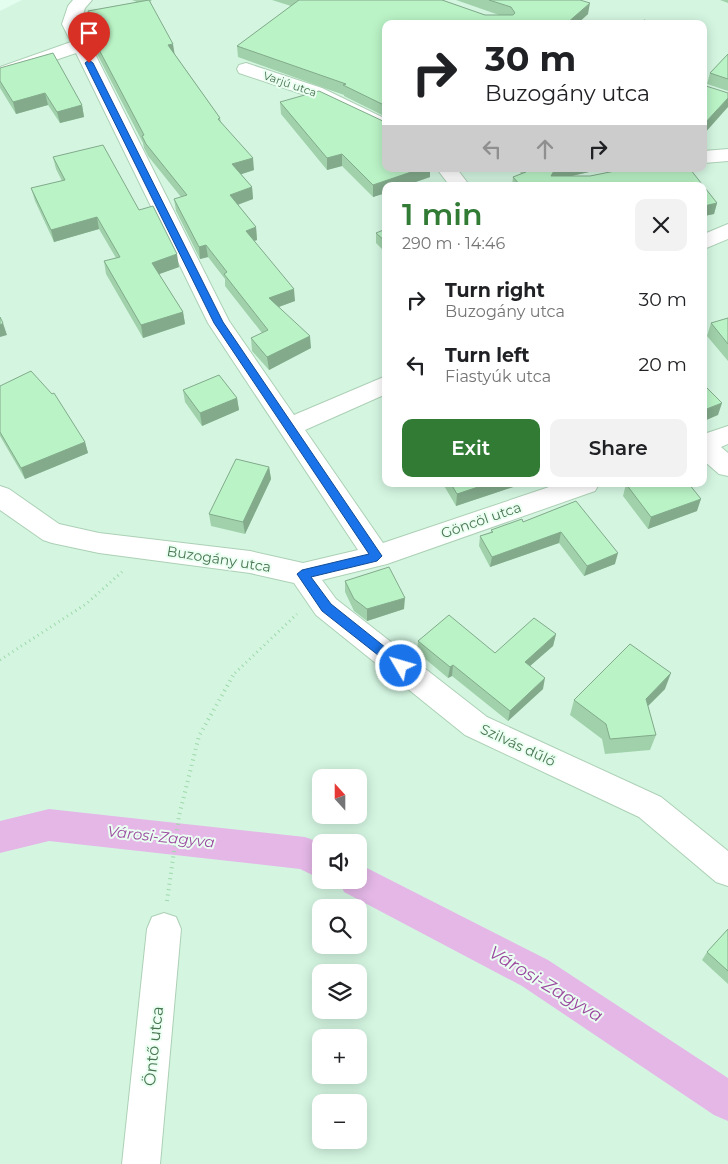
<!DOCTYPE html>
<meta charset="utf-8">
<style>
body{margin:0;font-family:Montserrat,sans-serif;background:#f2f2f2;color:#202124;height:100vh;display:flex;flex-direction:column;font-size:19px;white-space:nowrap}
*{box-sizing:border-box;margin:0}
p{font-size:16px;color:#757577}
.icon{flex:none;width:28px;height:28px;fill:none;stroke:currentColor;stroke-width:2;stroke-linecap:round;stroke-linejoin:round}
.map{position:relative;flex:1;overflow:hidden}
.side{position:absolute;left:382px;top:182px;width:325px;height:305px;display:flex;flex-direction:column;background:#fff;border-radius:10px;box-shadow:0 2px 12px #0003}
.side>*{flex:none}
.hud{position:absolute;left:382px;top:20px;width:325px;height:152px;border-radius:10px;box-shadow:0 2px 12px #0003;background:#fff;color:#202124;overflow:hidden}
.needle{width:32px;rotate:339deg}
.controls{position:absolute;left:312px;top:769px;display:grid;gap:10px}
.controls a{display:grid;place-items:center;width:55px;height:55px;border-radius:10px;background:#fff;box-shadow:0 2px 12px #0003;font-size:25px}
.pin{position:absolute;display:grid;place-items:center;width:42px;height:42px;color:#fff;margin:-51px -21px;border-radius:50% 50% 50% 0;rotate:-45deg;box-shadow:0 0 5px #0007}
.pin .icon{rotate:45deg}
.me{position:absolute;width:55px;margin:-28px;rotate:308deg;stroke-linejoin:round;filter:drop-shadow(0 0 4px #0008)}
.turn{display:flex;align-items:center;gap:18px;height:105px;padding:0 20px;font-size:22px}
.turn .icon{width:65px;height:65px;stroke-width:2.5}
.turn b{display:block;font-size:35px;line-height:42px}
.lanes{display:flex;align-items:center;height:48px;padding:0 20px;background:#0003;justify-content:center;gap:25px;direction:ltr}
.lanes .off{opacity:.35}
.round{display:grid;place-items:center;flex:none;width:52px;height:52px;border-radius:10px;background:#f2f2f2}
.summary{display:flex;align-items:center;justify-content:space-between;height:85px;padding:0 20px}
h1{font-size:30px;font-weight:600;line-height:38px;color:#317b35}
.button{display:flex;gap:10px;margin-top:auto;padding:10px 20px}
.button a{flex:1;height:58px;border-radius:10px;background:#317b35;color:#fff;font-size:20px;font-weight:600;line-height:58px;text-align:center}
.button a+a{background:#f2f2f2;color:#202124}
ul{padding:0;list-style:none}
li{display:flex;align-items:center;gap:15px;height:65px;padding:0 20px}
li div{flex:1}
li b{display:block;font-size:19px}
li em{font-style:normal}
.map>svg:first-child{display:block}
.residential{fill:#d4f6e1;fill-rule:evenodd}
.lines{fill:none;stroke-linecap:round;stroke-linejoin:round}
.canal{fill:#e4b7e7;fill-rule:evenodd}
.minor-casing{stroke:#acd0b5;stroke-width:2}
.path-far1{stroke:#9dd8a9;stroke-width:3;stroke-dasharray:1 4;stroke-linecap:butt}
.path{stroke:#9dd8a9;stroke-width:4;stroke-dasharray:1 4.5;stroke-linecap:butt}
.minor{fill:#fff;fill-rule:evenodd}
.wall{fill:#a0d1aa}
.shaded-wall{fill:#82aa8b}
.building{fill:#baf3c6;stroke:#82aa8b}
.route{fill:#1a73e8;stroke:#114b97}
.labels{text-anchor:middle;stroke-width:4;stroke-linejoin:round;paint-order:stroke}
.far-street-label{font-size:11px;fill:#487550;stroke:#eafff2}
.street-label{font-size:14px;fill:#487550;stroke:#eafff2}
.water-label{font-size:15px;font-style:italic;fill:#9c4a9f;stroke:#eafff2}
.near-street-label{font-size:16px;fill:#487550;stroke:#eafff2}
.near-water-label{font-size:18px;font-style:italic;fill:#9c4a9f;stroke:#eafff2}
</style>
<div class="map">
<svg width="728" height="1164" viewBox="0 0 728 1164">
<rect width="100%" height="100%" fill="#e3fdee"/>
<path class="residential" d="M22,0H728V1164H0V11ZM386,24H704V169H386ZM386,186H704V484H386ZM321,778H359V815H321ZM321,842H359V880H321ZM321,908H359V945H321ZM321,972H359V1010H321ZM321,1038H359V1075H321ZM321,1102H359V1140H321Z"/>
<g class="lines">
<path class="canal" d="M49,809L305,837L321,843V879L300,869L49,841L0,853V821Z
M359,864L548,960L728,1078V1121L714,1115L522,986L344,892L339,880H359Z"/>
<defs>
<path id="minor" d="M73,0H92L85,8L80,24L229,321L294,415L386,376V394L305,430L383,543L558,484H599L595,491L387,564L322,580L336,599L487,717L661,797L728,851V886L716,882L639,817L465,735L316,615L294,583L250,573L99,553L52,543L43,540L0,510V486L9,489L59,524L99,533L250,551L303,563L358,550L208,323L76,53L0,79V67L71,42L62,24L68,6Z
M246,63L322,88L386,119V132L308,96L239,73L237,69L239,65Z
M728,149V161L704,163V151Z
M437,169H457L470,186H450Z
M728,224V239L704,249V234Z
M728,426V444L721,447L728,453V476L719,474L704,461V434Z
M164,913L176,917L181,929L160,1164H122L147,929L152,917Z"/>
</defs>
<use href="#minor" class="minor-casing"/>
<path class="path-far1" d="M0,660L86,604L123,571
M235,673L297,614"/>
<path class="path" d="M167,901L179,816L199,736L235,672"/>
<use href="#minor" class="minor"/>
</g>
<path class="wall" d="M132,0H152L150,2L174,53L220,118L221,122L254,170L241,174L252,187L253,199L238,205L256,227L257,240L254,241L295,301L279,307L311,348L269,370L252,351L251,338L262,333L225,286V279L208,257L200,259L176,211L174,199L181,197L148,156L144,148L143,143L97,54L95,42L98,41L90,22L88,11L137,2Z
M272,0H442L485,15H499L456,0H580L588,14L577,24H386V117L344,96V95L238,57L237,46L291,6Z
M720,0H728V3Z
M728,54V91L707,84L710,73Z
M0,68L82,105L84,117L60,123L48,105L16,114L0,88Z
M280,102L385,122L386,169H430V177L373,197L342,166L327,170L281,114Z
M53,157L139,210L179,267L159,274L183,312L185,324L143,338L106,274L104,261L116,258L99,229L54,242L35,201L31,188L62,181L56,169Z
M519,169H598V170L571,176H590L625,169H690L717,203L714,214L704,216V186H512L513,177L521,174Z
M386,229V253L376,243V233Z
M728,318V361L707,336L711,323Z
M0,386L85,442L88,453L25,479L0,436Z
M183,390L237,398L239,410L202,426L185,402Z
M269,467L271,479L245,534L211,526L209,514Z
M443,484H522L456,506Z
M626,484L697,511L648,529L623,496Z
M576,501L615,564L584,576L559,543L490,567L479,546L480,536L491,532V530L523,522Z
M345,581L404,609L367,621L354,611L345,592Z
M556,634L553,646L530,666L543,689L508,721L452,676L448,678L417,652L418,641L495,653Z
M665,689L648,706L656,735L650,750L605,754L602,739L570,715L574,700Z
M728,929V984L702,960L707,952Z"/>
<path class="shaded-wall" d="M590,3L588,14L577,24H566Z
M173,44L175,56L168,45Z
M45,93L48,105L16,114L13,102Z
M728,98V107L704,134V124Z
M82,105L84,117L60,123L57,112Z
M342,154V166L327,170V158Z
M253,158L254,170L233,177L232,164Z
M420,169H430V177L404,186H386V193L373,197V185Z
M555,169H598V170L554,180L551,176Z
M252,187L253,199L231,207L230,195Z
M717,203L714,214L704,216V206Z
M97,217L99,229L54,242L51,230Z
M256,227L257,240L247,243L246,231Z
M206,245L208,257L200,259L199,247Z
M177,254L179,267L154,276L152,263Z
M294,289L295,301L270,310L269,298Z
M183,312L185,324L143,338L141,325Z
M3,323L7,335L0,337V325Z
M310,336L311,348L269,370L267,357Z
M237,398L239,410L202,426L200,413Z
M722,403L718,415L704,421V410Z
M85,442L88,453L25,479L21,468Z
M269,467L271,479L245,534L243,522Z
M487,484H522L456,506L457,494Z
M701,499L697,511L648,529L651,517Z
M561,532L559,543L490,567L492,557Z
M618,553L615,564L584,576L587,566Z
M405,598L404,609L367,621V609Z
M556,634L553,646L522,673L525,662Z
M453,665L452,676L448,678L450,667Z
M671,673L665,689L640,714L646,699Z
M545,678L543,689L508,721L510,711Z"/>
<path class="building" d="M149,0L173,44L168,45L220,118L218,119L253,158L232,164L252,187L230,195L256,227L246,231L294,289L269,298L310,336L267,357L251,338L268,330L224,274L227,272L206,245L199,247L174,199L187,195L146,144L142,136L144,135L95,42L101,40L88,11Z
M299,0H442L485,15H513L515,13L511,7L489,0H580L590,3L566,24H386V106L343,85L346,84L237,46Z
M644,20L658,24H640Z
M53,53L82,105L57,112L45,93L13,102L0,81V68Z
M728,54V79L710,73Z
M705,77L706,86L728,93V98L704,124V78Z
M319,91L385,122L386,121V169H420L373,185L342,154L327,158L280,102Z
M103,145L139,210L153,206L177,254L152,263L183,312L141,325L104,261L120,257L97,217L51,230L31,188L65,180L53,157Z
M525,169H555L551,176H590L625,169H690L717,203L704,206V186H521L513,177L526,172Z
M386,229V242L376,233Z
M0,317L3,323L0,325Z
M728,318V344L711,323Z
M31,371L52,394L54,393L85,442L21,468L0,432V386Z
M219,375L237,398L200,413L183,390Z
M704,385L722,403L704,410Z
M236,459L269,467L243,522L209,514Z
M451,484H487L457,494Z
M626,484H689L701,499L651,517Z
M576,501L618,553L587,566L561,532L492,557L480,536L493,532L491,530L522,519L523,522Z
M389,567L405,598L367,609L354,599L345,581Z
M449,615L495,653L534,618L556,634L525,662L545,678L510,711L453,665L450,667L418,641Z
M630,644L671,673L646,699L656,735L610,739L606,724L574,700Z
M728,929V971L707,952Z"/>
<path class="route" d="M89,60L93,63L223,322L382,556L377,561L311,577L331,604L405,663L407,666L405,670H397L322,611L297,574L302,570L369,554L214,323L85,63Z"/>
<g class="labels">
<g class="far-street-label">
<text transform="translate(290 84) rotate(19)" y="4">Varjú utca</text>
</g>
<g class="street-label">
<text transform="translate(481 520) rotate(-19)" y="5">Göncöl utca</text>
<text transform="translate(219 559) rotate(9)" y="5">Buzogány utca</text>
<text transform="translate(518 745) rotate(25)" y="5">Szilvás dűlő</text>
</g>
<g class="water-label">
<text transform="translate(161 837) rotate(6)" y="5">Városi-Zagyva</text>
</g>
<g class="near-street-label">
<text transform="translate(153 1046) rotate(-84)" y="6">Öntő utca</text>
</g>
<g class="near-water-label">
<text transform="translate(546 984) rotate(31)" y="6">Városi-Zagyva</text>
</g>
</g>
</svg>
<div class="controls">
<a><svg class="needle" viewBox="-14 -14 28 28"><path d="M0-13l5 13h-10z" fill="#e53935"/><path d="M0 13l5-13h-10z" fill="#757577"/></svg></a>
<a><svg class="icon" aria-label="sound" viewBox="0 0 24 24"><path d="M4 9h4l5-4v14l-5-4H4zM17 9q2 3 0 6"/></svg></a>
<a><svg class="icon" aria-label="search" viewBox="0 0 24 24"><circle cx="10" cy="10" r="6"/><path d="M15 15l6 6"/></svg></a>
<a><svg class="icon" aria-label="layers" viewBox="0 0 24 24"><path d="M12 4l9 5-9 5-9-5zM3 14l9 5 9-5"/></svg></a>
<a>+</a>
<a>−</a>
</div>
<div class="pin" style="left:89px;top:63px;background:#d93025"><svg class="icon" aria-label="arrive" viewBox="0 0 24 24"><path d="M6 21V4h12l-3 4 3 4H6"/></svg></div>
<svg class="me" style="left:401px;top:666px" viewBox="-20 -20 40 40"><circle r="17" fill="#1a73e8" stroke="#fff" stroke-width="3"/><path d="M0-11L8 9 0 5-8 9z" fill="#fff"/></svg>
<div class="hud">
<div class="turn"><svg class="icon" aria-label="right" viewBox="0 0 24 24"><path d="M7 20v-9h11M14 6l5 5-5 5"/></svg><div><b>30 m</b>Buzogány utca</div></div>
<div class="lanes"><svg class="icon off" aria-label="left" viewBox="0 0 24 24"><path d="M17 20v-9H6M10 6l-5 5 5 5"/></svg><svg class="icon off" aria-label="ahead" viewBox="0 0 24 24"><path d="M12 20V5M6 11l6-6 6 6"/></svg><svg class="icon" aria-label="right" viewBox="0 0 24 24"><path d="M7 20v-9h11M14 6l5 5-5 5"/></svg></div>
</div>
<section class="side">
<div class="summary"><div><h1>1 min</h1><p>290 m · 14:46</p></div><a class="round"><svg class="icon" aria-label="close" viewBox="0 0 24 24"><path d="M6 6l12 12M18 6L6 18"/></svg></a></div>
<ul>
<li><svg class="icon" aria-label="right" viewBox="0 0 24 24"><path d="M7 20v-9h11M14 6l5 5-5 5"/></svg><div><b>Turn right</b><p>Buzogány utca</p></div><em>30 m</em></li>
<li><svg class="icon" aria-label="left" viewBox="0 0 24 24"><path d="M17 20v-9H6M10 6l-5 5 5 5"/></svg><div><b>Turn left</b><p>Fiastyúk utca</p></div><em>20 m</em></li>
</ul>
<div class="button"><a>Exit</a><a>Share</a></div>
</section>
</div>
